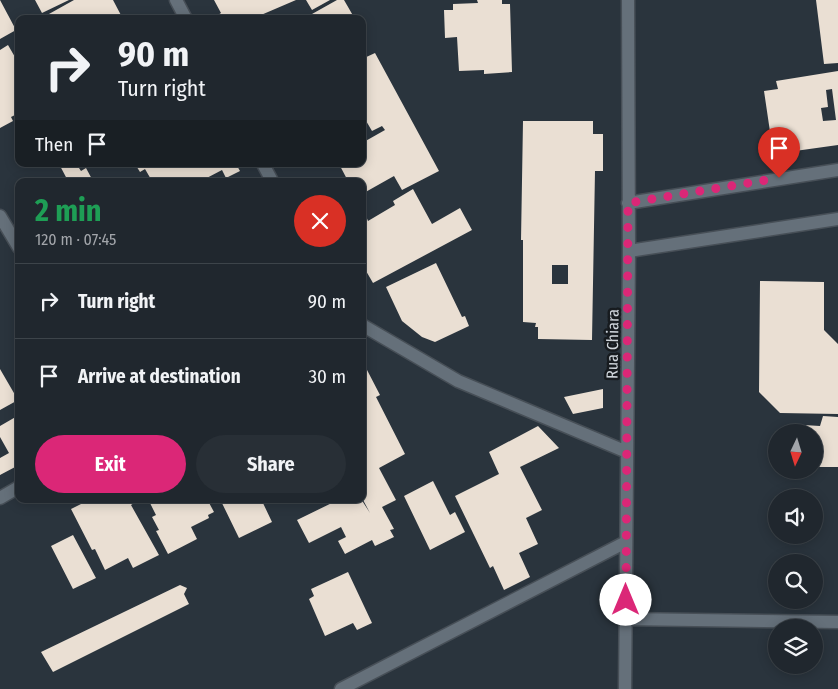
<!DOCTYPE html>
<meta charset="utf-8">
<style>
body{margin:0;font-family:"Fira Sans Condensed",sans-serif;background:#282f36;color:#f1f3f6;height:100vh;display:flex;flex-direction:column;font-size:19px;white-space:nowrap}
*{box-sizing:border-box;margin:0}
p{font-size:16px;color:#a2a5aa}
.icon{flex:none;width:28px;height:28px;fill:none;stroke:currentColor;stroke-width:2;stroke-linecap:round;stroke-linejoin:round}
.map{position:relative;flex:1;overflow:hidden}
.details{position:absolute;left:15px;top:178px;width:351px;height:325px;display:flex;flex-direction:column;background:#20272e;border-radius:10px;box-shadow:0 2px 12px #0003,0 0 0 1px #3d444a}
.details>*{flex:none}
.hud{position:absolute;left:15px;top:15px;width:351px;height:152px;border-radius:10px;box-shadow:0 2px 12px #0003,0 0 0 1px #3d444a;background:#20272e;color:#f1f3f6;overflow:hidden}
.needle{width:32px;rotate:184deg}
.tools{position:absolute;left:768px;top:424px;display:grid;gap:10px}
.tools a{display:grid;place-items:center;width:55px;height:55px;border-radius:50%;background:#20272e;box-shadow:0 2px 12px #0003,0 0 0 1px #3d444a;font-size:25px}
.pin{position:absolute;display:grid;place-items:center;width:42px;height:42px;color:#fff;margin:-51px -21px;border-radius:50% 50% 50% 0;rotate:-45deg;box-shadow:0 0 5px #0007}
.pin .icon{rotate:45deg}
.me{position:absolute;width:55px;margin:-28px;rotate:0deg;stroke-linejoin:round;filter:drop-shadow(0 0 4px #0008)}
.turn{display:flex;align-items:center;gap:18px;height:105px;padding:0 20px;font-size:22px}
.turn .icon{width:65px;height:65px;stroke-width:2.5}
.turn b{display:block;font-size:35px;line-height:42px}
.then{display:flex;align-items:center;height:48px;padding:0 20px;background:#0003;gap:10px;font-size:19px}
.round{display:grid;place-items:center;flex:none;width:52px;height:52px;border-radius:26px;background:#282f36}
.head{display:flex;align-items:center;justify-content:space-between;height:85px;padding:0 20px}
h1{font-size:30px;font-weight:700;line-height:38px;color:#1e9e55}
.action{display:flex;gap:10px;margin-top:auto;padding:10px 20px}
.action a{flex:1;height:58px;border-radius:30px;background:#db2777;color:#fff;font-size:20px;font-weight:700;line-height:58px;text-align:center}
.action a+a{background:#282f36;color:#f1f3f6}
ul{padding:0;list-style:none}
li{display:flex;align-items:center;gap:15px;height:75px;padding:0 20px;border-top:1px solid #3d444a}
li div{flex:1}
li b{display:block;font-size:19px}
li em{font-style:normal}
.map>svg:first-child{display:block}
.building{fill:#eadfd3;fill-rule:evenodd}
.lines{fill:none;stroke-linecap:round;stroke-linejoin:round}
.minor-casing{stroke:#474f57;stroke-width:15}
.minor{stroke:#65707a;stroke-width:12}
.route{stroke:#db2777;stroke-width:9;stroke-dasharray:0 16.2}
.labels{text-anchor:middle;stroke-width:5;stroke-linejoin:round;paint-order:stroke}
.street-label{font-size:16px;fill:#d0d6dc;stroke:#171b1f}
</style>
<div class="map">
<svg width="838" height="689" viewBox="0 0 838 689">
<rect width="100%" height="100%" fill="#2a343d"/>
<path class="building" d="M0,0L16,30L0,39Z
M35,0H69L42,13Z
M74,0H113L123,19H40Z
M214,0H296L261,15L263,19H219L218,15L221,13Z
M306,0H330L312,10Z
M337,0H344L355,19H315L312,14Z
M477,0H502V4H510L512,72L484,74V70L459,71L457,37L445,38L444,10H453V4L478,3Z
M816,0H838V63L824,64Z
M8,45L19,64V113L11,117L13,121L0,128V50Z
M375,53L439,171L402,190L394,176L362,194V181H348L339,164H362V143L385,130L382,126L372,131L362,114V59Z
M838,71V145L795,151L794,149L773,152L764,91L778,89L776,81ZM832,89L836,120L823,121L821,108L828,107L826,90Z
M523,121H593V134H603V171H595L592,340L538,339V327H535L536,323L523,322V240H521ZM552,265H568V284H552Z
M59,164H86L79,168L81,171L86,168L93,181H62L67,179Z
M135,164H236L240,171L226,178L222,170L201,181H152L145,169L140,172Z
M413,189L432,224L460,208L472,230L373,283L362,264V219L366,216L368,221L395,205L393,201Z
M436,263L462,317L465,316L469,326L435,342L422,337L402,321L386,287Z
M760,281L824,282V330L838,344V414L780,413L759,392Z
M366,368L380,395L376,397L405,454L379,468L396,500L382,507L394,529L390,530L394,537L375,546L372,540L345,554L338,541L346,537L341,527L309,543L297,520L340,499H361L370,513L362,498V468L366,466L365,464L362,466V370Z
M0,369L18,400L0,410Z
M603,389V408L573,414L564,397Z
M19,415V459L14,462L17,466L0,475V458L9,453L0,437V426Z
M823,416L838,417V467H814V432H804V425L820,426Z
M538,426L559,448L520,467L542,510L526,518L538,544L519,553L530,577L504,590L493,566L490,568L455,496L499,474L489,452Z
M433,481L450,515L455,512L465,532L430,550L404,496Z
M91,499H131L134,503L131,505L159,555L133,568L128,558L105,570L95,549L92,550L71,509Z
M143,499H207L214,512L208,515L209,518L191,527L197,539L168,554L156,531L159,530L152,517L156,515L150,503L146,504Z
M220,499H267L262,501L272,522L239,538Z
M73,535L96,578L73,589L51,546Z
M348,572L372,623L357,630L353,623L325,636L309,599L314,596L311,589Z
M180,585L187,588L184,594L189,604L53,672L41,652Z"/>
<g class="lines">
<defs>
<path id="minor" d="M176,0L186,19
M263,164L272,181
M628,203L838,170
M0,216L19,248
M629,251L838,219
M362,325L458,381L627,452
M0,498L19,487
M626,619L838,622
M341,689L626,542
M625,689L629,251L628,0"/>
</defs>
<use href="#minor" class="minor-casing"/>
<use href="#minor" class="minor"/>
</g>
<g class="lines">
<path class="route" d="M626,600L628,203L779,178"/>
</g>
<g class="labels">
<g class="street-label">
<text transform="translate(612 344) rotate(-89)" y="6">Rua Chiara</text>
</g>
</g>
</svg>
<div class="tools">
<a><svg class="needle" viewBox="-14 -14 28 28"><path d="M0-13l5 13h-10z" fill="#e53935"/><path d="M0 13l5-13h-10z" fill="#a2a5aa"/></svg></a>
<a><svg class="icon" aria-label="sound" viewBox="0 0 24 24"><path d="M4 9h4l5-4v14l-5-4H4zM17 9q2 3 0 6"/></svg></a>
<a><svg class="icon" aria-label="search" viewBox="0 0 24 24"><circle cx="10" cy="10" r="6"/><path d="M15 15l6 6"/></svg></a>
<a><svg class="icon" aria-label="layers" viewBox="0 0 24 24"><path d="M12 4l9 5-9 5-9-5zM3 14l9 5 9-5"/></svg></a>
</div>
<div class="pin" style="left:779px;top:178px;background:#d93025"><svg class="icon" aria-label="arrive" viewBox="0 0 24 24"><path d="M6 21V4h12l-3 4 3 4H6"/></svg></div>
<svg class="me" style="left:626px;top:600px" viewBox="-20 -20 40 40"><circle r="19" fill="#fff"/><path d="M0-13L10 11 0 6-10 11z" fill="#db2777"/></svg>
<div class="hud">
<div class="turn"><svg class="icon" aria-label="right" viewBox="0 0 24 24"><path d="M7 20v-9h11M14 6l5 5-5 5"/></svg><div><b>90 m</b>Turn right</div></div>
<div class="then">Then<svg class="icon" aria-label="arrive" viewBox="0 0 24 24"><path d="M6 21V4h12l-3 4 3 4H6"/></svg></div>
</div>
<section class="details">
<div class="head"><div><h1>2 min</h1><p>120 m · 07:45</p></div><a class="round" style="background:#d93025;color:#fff"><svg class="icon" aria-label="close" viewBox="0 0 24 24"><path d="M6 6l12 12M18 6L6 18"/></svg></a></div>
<ul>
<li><svg class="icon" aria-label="right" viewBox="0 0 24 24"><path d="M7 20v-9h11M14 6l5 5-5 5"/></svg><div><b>Turn right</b></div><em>90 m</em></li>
<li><svg class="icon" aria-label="arrive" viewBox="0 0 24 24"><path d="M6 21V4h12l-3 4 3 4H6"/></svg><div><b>Arrive at destination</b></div><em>30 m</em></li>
</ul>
<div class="action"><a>Exit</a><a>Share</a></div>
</section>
</div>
